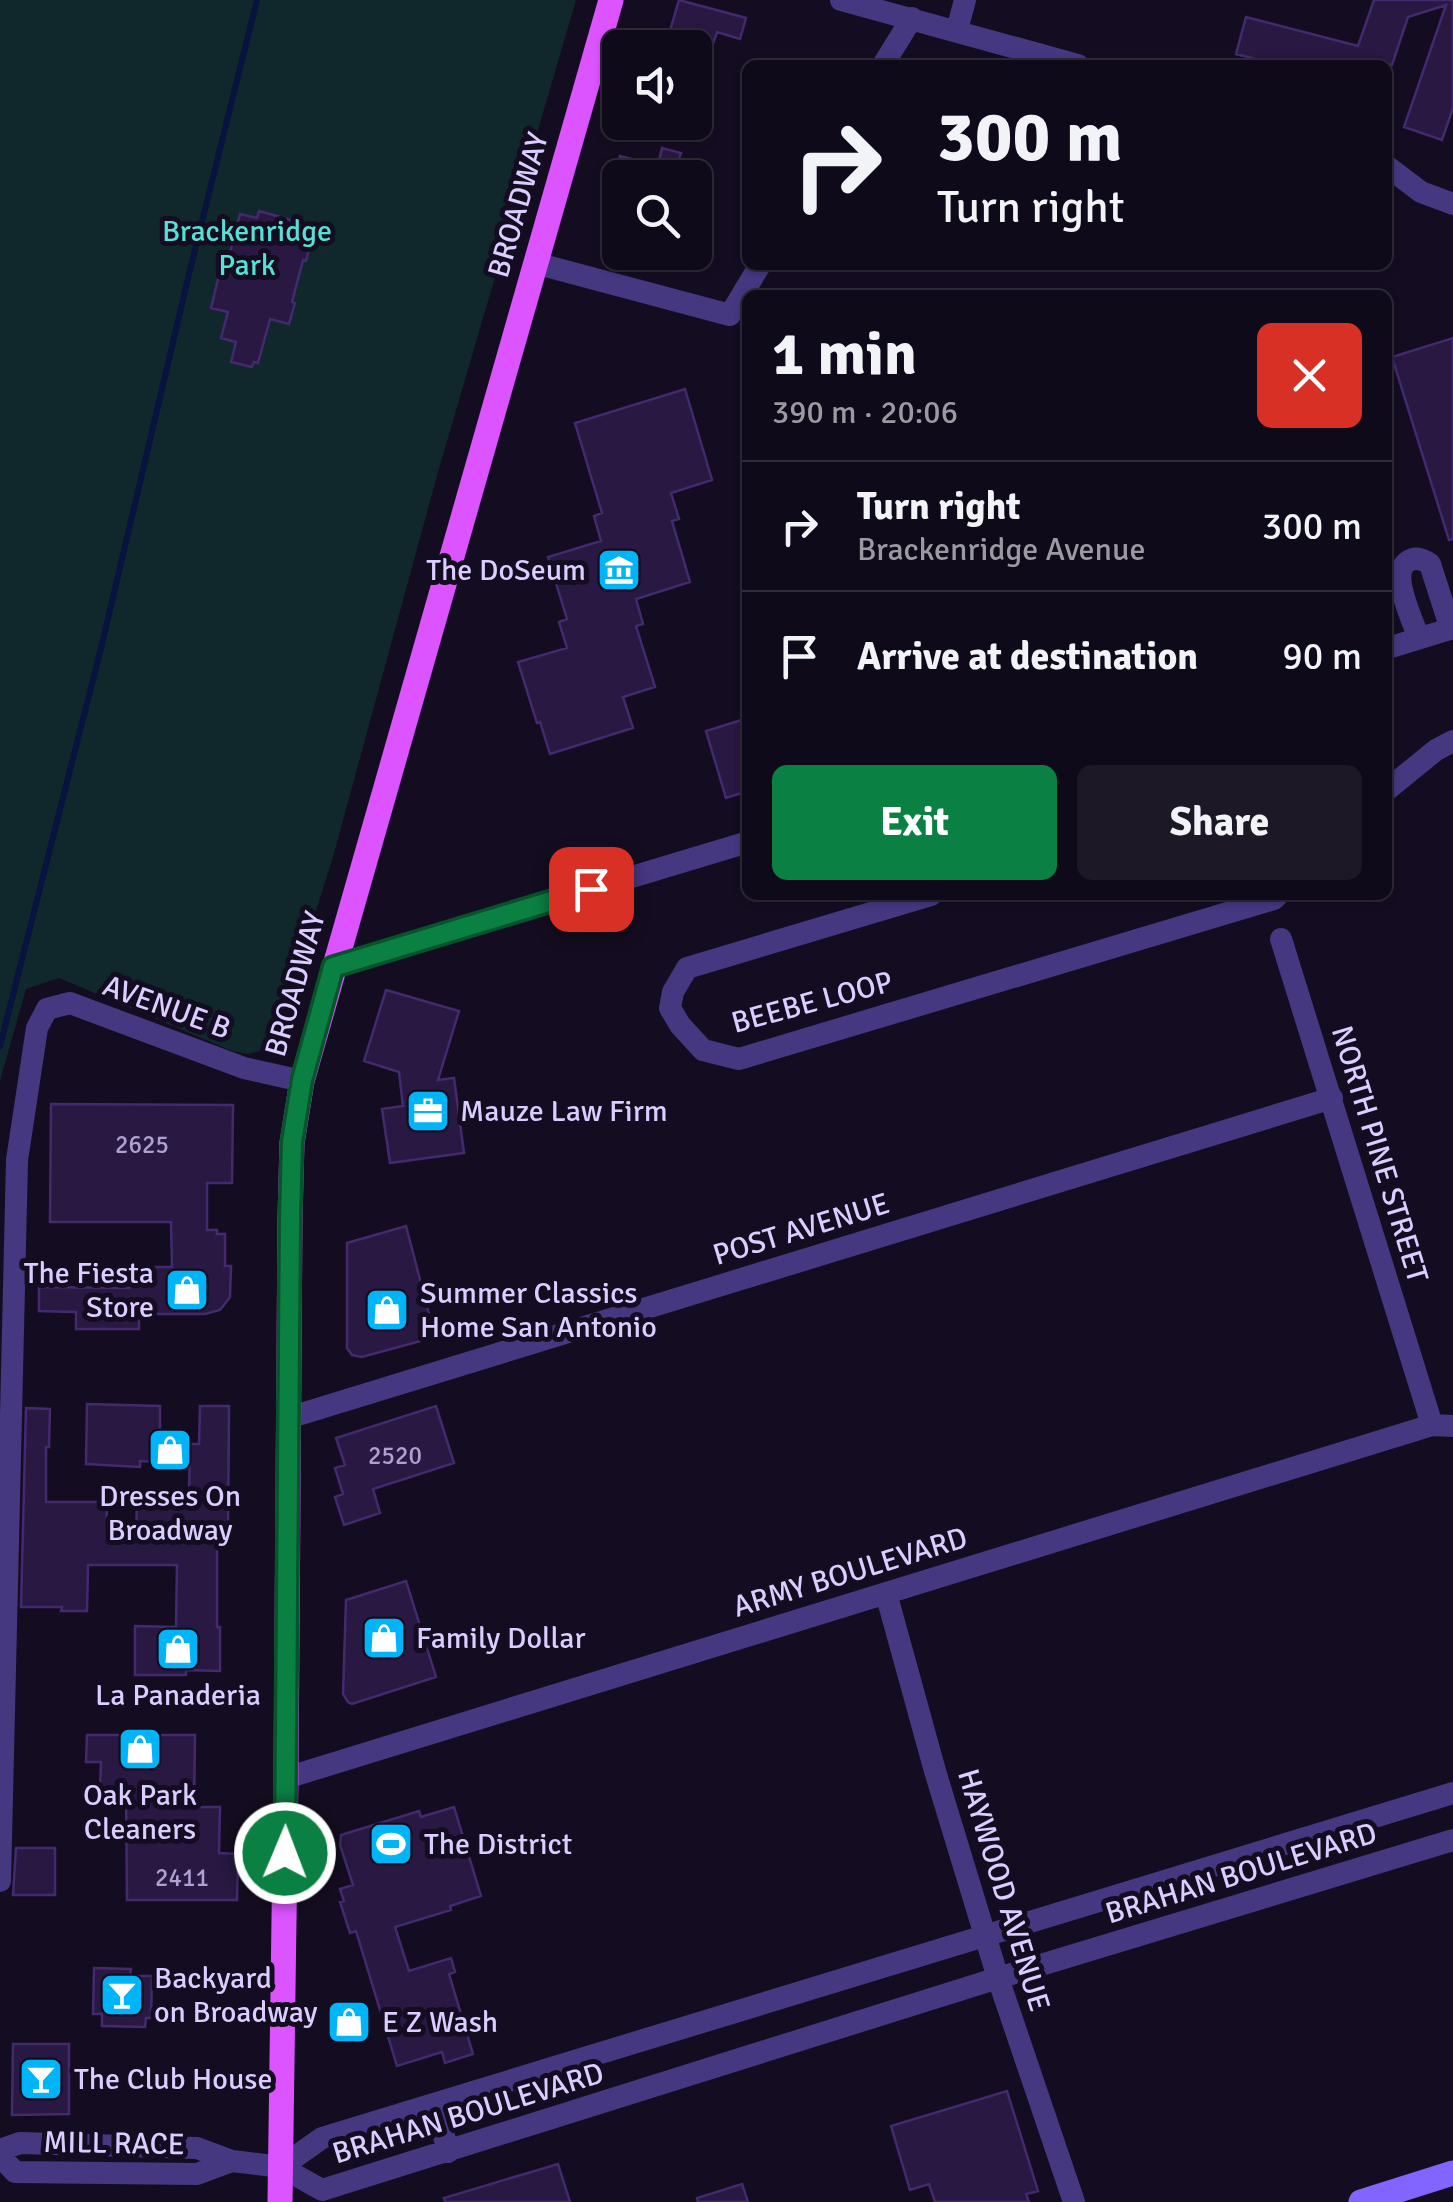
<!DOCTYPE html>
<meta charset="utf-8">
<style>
body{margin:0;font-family:Signika,sans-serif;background:#1d1826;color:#f1f3f6;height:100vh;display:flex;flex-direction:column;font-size:38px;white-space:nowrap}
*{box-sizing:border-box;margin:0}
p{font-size:32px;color:#9b9aa2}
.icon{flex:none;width:55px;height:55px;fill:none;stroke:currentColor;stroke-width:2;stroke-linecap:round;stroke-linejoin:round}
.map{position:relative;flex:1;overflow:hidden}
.drawer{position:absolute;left:742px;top:290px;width:650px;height:610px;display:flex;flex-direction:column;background:#0f0a19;border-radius:15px;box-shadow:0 2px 8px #0004,0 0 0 2px #2f2b38}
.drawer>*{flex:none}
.top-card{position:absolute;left:742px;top:60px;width:650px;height:210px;border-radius:15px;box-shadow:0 2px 8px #0004,0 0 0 2px #2f2b38;background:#0f0a19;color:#f1f3f6;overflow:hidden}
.controls{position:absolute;left:602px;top:30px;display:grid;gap:20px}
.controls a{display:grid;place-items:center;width:110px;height:110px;border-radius:15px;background:#0f0a19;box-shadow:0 2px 8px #0004,0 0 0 2px #2f2b38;font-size:50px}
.pin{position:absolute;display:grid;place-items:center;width:85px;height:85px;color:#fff;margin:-42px;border-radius:20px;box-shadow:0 5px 15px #0006}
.me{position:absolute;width:110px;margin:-55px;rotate:1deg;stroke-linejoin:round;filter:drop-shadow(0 0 8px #0008)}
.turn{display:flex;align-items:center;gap:35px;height:210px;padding:0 30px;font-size:45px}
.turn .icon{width:130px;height:130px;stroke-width:2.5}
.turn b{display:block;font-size:70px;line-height:85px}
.round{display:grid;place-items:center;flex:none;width:105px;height:105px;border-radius:15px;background:#1d1826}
.summary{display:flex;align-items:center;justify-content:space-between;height:170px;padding:0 30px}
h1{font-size:60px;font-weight:800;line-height:75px}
.primary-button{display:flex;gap:20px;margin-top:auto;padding:20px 30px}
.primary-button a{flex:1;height:115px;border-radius:15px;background:#0b8043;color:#fff;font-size:40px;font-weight:800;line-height:115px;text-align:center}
.primary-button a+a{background:#1d1826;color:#f1f3f6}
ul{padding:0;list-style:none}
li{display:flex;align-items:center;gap:30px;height:130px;padding:0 30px;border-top:2px solid #2f2b38}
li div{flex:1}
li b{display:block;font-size:38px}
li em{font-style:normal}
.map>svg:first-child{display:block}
.green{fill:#10272b}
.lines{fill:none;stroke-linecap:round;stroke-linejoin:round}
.stream{stroke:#08133f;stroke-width:6}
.building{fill:#281842;stroke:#432a6f;stroke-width:2.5}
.street{stroke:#463781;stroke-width:22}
.secondary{stroke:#8264ff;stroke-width:25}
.primary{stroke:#dc54ff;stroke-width:25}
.route-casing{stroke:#07532c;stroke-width:25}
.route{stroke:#0b8043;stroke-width:18}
.labels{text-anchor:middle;stroke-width:10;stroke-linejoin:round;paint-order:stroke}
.number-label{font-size:25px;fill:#aea0d0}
.street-label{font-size:30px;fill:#dbcdff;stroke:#140d21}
.park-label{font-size:30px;fill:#57e1d6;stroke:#140d21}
.poi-label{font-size:30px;fill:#dbcdff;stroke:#140d21;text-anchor:start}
</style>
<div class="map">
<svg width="1453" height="2202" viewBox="0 0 1453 2202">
<rect width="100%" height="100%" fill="#140d21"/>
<path class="green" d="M0,0H576L438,472L333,857L283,1015L267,1047L260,1051L247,1054L232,1051L59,978L26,989L0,1081Z"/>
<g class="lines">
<path class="stream" d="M0,1046L102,644L190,270L257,0"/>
</g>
<path class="building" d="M679,0L746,18L740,39L717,32L713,44L670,31Z
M1374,0H1453V108L1442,140L1404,127L1446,5L1408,17L1392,65H1279L1236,54L1246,17L1358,46Z
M662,148L681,153L675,171L680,173V178H613L620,156L658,166Z
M259,211L291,220L289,229L313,235L306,261L303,260L292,302L295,303L289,324L270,319L258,363L254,362L252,367L231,362L236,342L221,338L228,312L211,308L223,259L228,261L240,214L257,218Z
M1453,338V539L1449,540L1392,357Z
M685,389L712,480L671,493L679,519L672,521L690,582L636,599L643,624L636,626L655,687L623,697L633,728L550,754L540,722L537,723L518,662L567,648L559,622L567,619L548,557L601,541L594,516L602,513L575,423Z
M748,718V791L726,798L706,731Z
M386,990L459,1011L438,1080L454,1078L464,1153L390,1163L382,1109L403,1106L399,1072L364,1061Z
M51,1104L233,1105L232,1183H207V1230H217V1234H225V1266H231L230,1297L220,1310L205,1314H139V1329H76V1312L39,1311V1287L130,1288V1267H172L171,1222H50Z
M406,1226L435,1337L362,1357L352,1355L347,1348V1243Z
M87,1404L160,1406V1462L140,1461V1467L86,1464Z
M200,1406H229L228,1534H217V1627H220V1671L186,1670V1675H135V1626L176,1627L177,1565H88L87,1611H61L62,1607H21L26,1408L50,1409L49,1447H46V1502H107L106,1539H136L137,1502L183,1503V1495H189L190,1444H199Z
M436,1406L454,1463L373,1489L380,1513L344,1525L335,1497L343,1494L335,1468L345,1465L336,1438Z
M406,1581L436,1677L352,1704L348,1702L343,1694L346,1600Z
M87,1735H195L194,1807H220L219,1853L238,1854L237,1900H127L126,1789H100L101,1762H86Z
M454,1807L481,1896L450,1906L451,1910L395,1927L409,1971L451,1958L455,1972L449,1974L473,2054L445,2063L442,2052L397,2066L356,1931L350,1933L340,1902L344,1901L340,1889L353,1885L340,1845L341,1835L419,1811L421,1817Z
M16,1848H55V1895H13Z
M94,1968L131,1969L130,1976H152L151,2018H146L145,2027L102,2026V2014H93Z
M13,2044H69V2114L12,2115Z
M1007,2091L1038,2191L1026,2194L1029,2202H935L929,2184L910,2190L891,2126Z
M558,2164L570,2202H445L444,2198Z
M742,2184L748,2202H698L697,2198Z"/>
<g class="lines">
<path class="street" d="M841,0L1078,65
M957,30L965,0
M883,65L912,18
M1388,167L1421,192L1453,204
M535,263L730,315L760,265
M1419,638C1413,622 1390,574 1407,562C1415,556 1423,559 1430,564L1451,629
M1388,648L1453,628
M1388,789L1436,750L1453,741
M931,895L687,968L673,992L670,1008L680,1025L703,1050L739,1059L1274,899L1278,895
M1281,939L1432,1425
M333,967L748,842
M288,1418L1332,1098
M886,1593L935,1771L998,1978L1074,2202
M286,1778L1432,1425L1453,1426
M1453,1793L322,2138L281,2167L322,2190L998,1978L1453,1840
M0,1881L17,1160L37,1028L47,1009L70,1003L244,1068L302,1081
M436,2105L448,2152
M0,2150L20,2143L197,2148L232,2161L281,2167
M0,2156L15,2172L197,2174L232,2161"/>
<path class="secondary" d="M1361,2202L1453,2173"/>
<path class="primary" d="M280,2202L286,1778L290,1218L292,1143L302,1081L611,0"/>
</g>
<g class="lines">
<defs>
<path id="route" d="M285,1853L290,1218L292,1142L302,1080L332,971L333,967L591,889"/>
</defs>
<use href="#route" class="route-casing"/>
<use href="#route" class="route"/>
</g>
<defs>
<symbol id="museum-square" viewBox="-11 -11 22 22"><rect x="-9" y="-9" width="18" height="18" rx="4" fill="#00b4f8" stroke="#140d21"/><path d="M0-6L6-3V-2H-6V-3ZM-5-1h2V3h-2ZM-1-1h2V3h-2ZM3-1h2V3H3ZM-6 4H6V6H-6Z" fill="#fff"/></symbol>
<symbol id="office-square" viewBox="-11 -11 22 22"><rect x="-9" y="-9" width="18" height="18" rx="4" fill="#00b4f8" stroke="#140d21"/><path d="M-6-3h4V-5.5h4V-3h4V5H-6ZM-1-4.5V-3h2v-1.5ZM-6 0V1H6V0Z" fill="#fff"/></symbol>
<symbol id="shop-square" viewBox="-11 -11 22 22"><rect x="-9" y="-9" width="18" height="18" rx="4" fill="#00b4f8" stroke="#140d21"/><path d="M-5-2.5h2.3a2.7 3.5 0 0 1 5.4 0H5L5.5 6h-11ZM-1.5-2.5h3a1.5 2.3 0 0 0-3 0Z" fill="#fff"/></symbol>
<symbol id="stadium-square" viewBox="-11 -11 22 22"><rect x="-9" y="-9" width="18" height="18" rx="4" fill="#00b4f8" stroke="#140d21"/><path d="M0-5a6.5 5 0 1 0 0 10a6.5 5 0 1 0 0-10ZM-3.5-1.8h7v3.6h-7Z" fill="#fff"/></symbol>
<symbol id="bar-square" viewBox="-11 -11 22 22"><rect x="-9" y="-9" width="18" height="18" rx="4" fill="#00b4f8" stroke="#140d21"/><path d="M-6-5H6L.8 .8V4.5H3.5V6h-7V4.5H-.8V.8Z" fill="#fff"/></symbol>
</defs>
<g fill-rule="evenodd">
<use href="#museum-square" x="594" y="545" width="50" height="50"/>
<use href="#office-square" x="403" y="1086" width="50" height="50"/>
<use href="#shop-square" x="162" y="1265" width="50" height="50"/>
<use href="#shop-square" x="362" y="1285" width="50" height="50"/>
<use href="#shop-square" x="145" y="1425" width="50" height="50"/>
<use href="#shop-square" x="359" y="1613" width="50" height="50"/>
<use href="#shop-square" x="153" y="1624" width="50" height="50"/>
<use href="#shop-square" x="115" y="1724" width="50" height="50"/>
<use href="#stadium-square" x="366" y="1819" width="50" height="50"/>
<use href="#bar-square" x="97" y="1970" width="50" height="50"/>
<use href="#shop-square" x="324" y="1997" width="50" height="50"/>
<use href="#bar-square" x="16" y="2054" width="50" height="50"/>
</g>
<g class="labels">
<g class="number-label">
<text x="142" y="1153">2625</text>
<text x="395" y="1464">2520</text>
<text x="182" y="1886">2411</text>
</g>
<g class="street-label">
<text transform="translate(518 205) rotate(-74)" y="10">BROADWAY</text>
<text transform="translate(295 984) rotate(-74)" y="10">BROADWAY</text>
<text transform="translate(812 1002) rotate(-15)" y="10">BEEBE LOOP</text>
<text transform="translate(167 1007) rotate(20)" y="10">AVENUE B</text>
<text transform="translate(1380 1154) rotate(73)" y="10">NORTH PINE STREET</text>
<text transform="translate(801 1229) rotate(-17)" y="10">POST AVENUE</text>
<text transform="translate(850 1572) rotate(-17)" y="10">ARMY BOULEVARD</text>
<text transform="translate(1241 1873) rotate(-17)" y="10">BRAHAN BOULEVARD</text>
<text transform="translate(1004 1890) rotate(73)" y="10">HAYWOOD AVENUE</text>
<text transform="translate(468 2113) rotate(-17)" y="10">BRAHAN BOULEVARD</text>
<text transform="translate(114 2143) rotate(1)" y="10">MILL RACE</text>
</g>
<g class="park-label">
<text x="247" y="241">Brackenridge<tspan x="247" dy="34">Park</tspan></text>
</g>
<g class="poi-label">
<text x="586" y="580" text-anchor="end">The DoSeum</text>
<text x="460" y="1121">Mauze Law Firm</text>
<text x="154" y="1283" text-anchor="end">The Fiesta<tspan x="154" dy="34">Store</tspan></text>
<text x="420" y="1303">Summer Classics<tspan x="420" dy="34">Home San Antonio</tspan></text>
<text x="170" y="1506" text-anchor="middle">Dresses On<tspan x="170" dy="34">Broadway</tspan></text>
<text x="416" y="1648">Family Dollar</text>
<text x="178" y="1705" text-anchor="middle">La Panaderia</text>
<text x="140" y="1805" text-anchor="middle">Oak Park<tspan x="140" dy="34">Cleaners</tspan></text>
<text x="424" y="1854">The District</text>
<text x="154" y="1988">Backyard<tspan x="154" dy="34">on Broadway</tspan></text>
<text x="382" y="2032">E Z Wash</text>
<text x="74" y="2089">The Club House</text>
</g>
</g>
</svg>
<div class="controls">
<a><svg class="icon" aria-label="sound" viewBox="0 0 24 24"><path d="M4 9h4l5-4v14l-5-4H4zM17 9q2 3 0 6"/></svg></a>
<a><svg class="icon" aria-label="search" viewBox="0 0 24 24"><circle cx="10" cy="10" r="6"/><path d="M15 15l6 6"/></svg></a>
</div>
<div class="pin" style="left:591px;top:889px;background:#d93025"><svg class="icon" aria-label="arrive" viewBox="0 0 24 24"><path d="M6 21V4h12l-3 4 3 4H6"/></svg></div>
<svg class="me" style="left:285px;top:1853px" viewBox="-20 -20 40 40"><circle r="17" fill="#0b8043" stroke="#fff" stroke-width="3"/><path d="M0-11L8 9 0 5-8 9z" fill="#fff"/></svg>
<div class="top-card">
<div class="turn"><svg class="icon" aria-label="right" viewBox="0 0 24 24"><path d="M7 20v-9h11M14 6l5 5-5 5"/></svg><div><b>300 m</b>Turn right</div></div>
</div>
<section class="drawer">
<div class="summary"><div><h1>1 min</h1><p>390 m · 20:06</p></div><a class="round" style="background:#d93025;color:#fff"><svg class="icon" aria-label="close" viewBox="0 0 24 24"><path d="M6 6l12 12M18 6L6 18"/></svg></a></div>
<ul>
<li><svg class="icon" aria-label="right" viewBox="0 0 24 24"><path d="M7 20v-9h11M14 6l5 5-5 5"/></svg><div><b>Turn right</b><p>Brackenridge Avenue</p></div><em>300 m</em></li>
<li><svg class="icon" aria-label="arrive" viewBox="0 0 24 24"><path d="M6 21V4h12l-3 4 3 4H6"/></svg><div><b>Arrive at destination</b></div><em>90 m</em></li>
</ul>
<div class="primary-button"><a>Exit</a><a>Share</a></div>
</section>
</div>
